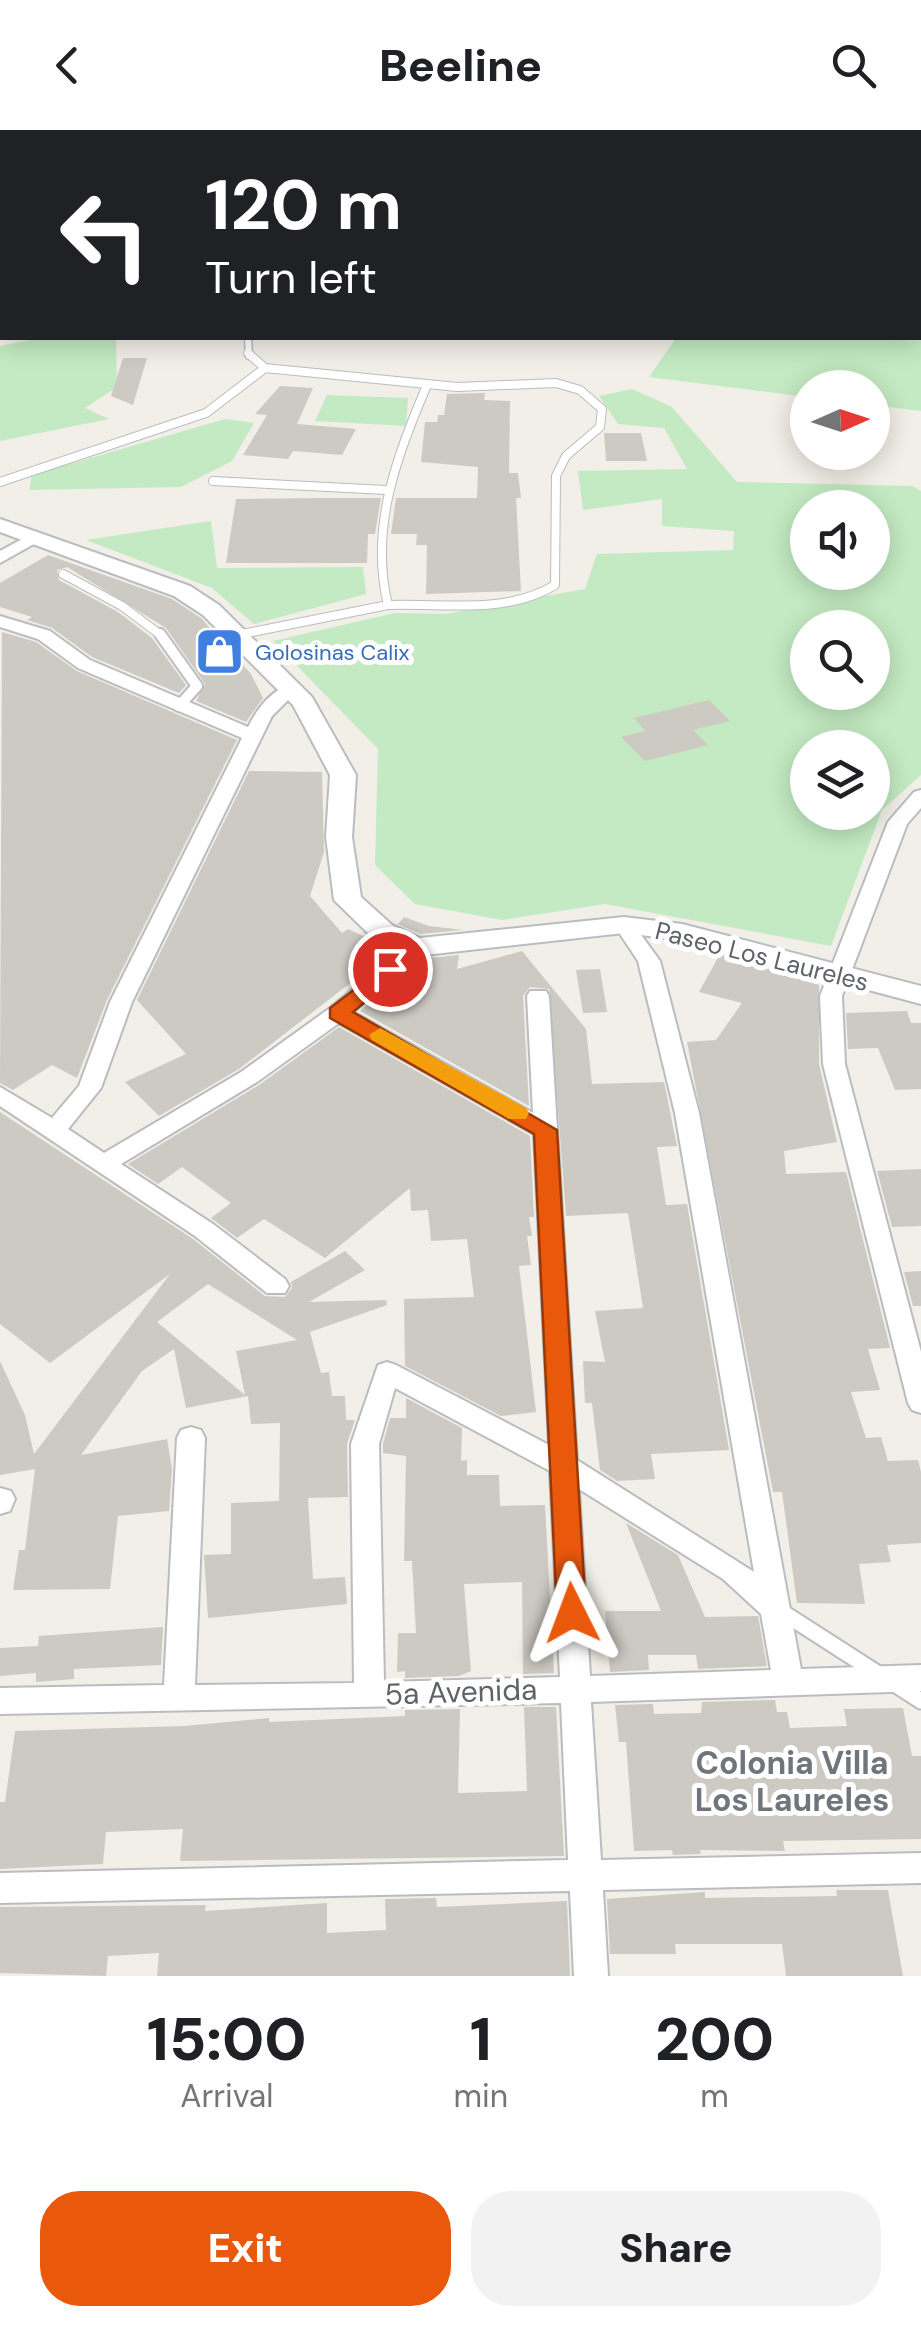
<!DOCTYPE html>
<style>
body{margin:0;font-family:"DM Sans",sans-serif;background:#f2f2f2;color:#202124;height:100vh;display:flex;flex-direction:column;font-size:38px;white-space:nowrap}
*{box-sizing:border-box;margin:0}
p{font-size:32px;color:#757577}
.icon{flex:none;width:55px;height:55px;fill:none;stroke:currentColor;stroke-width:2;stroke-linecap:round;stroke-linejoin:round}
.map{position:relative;height:1846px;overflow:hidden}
.side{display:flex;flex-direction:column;background:#fff;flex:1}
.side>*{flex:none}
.hud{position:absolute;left:0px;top:0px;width:922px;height:210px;box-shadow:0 5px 25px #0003;background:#202124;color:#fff;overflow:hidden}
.needle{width:65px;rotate:87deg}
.buttons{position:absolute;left:790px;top:240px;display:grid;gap:20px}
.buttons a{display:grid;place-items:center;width:100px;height:100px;border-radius:50%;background:#fff;box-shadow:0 5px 25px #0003;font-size:50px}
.pin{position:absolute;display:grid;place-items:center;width:85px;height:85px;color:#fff;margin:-42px;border:5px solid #fff;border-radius:50%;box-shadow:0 2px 10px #0007}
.me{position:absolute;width:110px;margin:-55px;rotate:357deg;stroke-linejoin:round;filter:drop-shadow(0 0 8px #0008)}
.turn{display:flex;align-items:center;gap:35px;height:210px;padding:0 40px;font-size:45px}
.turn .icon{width:130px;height:130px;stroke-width:2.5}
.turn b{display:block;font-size:70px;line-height:85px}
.eta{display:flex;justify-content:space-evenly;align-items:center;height:170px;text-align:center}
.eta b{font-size:60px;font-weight:800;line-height:70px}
.action{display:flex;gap:20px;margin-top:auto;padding:20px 40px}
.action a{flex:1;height:115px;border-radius:40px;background:#ea580c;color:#fff;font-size:40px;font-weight:800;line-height:115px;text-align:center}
.action a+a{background:#f2f2f2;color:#202124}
header{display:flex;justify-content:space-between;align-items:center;height:130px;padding:0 40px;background:#fff;font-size:45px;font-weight:800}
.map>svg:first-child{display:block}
.green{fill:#c3eac2;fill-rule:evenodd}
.building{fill:#cdcac4;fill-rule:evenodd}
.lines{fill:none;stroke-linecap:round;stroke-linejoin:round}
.service-far3-casing{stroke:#b9bdc1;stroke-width:9}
.service-far2-casing{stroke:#b9bdc1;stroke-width:10}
.service-far1-casing{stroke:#b9bdc1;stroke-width:14}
.service-casing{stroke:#b9bdc1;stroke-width:19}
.minor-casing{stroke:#b9bdc1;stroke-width:4}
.tertiary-casing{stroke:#b9bdc1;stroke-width:4}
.trunk-casing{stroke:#f8a700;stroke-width:4}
.service-far3{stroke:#fff;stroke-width:6}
.service-far2{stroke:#fff;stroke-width:8}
.service-far1{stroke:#fff;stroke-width:10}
.service{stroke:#fff;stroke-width:15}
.minor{fill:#fff;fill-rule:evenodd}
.tertiary{fill:#fff;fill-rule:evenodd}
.trunk{fill:#ffe99f;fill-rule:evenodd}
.route{fill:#ea580c;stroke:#983908;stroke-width:2.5}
.slow{fill:#f59e0b}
.labels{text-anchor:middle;stroke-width:10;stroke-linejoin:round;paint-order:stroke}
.far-shop-label{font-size:22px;fill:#366cbe;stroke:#fff;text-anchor:start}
.street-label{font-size:25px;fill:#5e6368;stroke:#fff}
.near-street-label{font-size:30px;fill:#5e6368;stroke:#fff}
.near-neighbourhood-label{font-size:32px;font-weight:bold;fill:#6f757a;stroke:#fff}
</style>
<header><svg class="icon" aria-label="back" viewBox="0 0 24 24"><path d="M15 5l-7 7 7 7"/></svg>Beeline<svg class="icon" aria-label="search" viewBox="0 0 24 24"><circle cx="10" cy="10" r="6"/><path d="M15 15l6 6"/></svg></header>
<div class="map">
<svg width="921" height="1846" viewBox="0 0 921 1846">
<rect width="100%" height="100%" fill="#f1efe7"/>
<path class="green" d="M921,95V281L873,275L872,258H808L807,267L649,247L676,208H920Z
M40,208H116L117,257L85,278L109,289L0,311V216Z
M632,259L672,277L737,352L912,356L921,361V645L882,680L831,816L605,774L502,790L415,774L375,735L378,619L273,511L395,483L446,484L585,459L597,424L733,420L734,401L662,396V369L583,380L578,341L687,339L664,298L618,294L599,266ZM808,378H872V442H808ZM808,498H872V562H808ZM808,618H872V682H808Z
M327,265L408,268L406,296L315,291Z
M225,289L254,293L232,331L181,357L29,360L32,345Z
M211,391L217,438L363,437L366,464L254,494L212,458L86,410Z"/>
<path class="building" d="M123,228H147L133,275L111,266Z
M280,256L313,258L297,294L356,299L342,325L293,321L288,329L243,325L267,285L255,284Z
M485,263L484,270L510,271L509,343H518L521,368H516L521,461L426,464L427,415H416L417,404H391L396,368H477L478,337L421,332L425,292H437L438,285H444L447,264Z
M604,303H641L647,331H606Z
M323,368H381L375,404H368L367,433H226L236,369Z
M48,425L172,469L201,488L251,544L263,568L246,592L196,571L205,554L166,498L67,437L57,440L59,450L118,482L152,508L186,555L179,563L92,527L52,498L27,490L32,487L0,477V453Z
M2,502L36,512L77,541L237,610L107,870L77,948L52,935L13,960L0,953Z
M709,570L730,591L693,600L708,615L645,631L621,607L645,601L634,588Z
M249,641L322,642L324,722L310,766L342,803L348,799L393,820L239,939L159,986L125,952L186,924L137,870Z
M404,787L429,796L463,800L421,804L398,794Z
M522,821L586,899L592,954L664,952L677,1016L657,1017L666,1075L687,1074L729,1320L651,1324L655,1349L617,1351L600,1340L592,1273H585L583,1231L605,1232L595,1181L643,1178L628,1083L566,1086L549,859L530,857L523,866L529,976L360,881L420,829L459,825L457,839Z
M720,824L819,855V934L837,1012L784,1021L786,1044L846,1042L890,1218L868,1219L880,1260L851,1262L866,1308L881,1307L888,1331L918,1330L921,1342V1413L887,1415L891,1432L859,1434L865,1474L797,1473L782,1362H773L687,912L716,910L742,873L699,862Z
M600,839L607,882L583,883L576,840Z
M907,881L911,893H921V959L895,960L878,918L848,919L846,883Z
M339,897L530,1006L534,1087H529L532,1106H527L531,1135L519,1136L536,1282L501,1286L405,1236L404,1169L474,1167L467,1109L431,1111L428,1080L411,1081L410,1058L325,1128L264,1089L237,1108L211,1088L231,1073L182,1037L158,1054L128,1034L259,955Z
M0,982L193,1109L265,1166L285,1167L292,1158L291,1152L345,1121L365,1140L309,1172L386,1170L387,1175L310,1202L321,1243L329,1242L332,1266H345L346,1290H355L347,1314L348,1367L308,1368L313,1449L345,1447L347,1474L208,1488L204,1425L231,1424V1373L279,1371L280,1293L251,1294L248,1266L186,1278L174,1219L142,1241L81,1325L167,1309L172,1339L169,1381L118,1386L110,1459L13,1460L19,1420H25L35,1339L0,1345V1231L25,1285L34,1324L170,1144L50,1233L0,1194ZM208,1154L297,1210L236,1221L245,1265L157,1192Z
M921,1039V1096L892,1097L877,1041Z
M921,1141V1176H913L904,1142Z
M406,1268L462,1298L461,1331L467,1330V1345H499L500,1376L545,1375L554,1543L523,1544L522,1452L464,1454L471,1541L459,1546L405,1548V1541L397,1542L398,1503H416L412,1431H404L406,1326L383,1323V1314L390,1288H406Z
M626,1393L678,1425L705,1487L758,1486L767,1536L698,1539L696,1525H648L649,1540L610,1542L605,1481H661Z
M163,1497L161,1535L74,1539V1549L36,1552V1543L0,1546V1518L38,1516L39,1506Z
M775,1570L777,1582H787L790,1598L847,1596L844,1579L903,1578L912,1626H921V1709L783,1711L785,1721L700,1720L701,1724L673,1725L672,1720L634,1721L626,1612H619L615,1575L653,1574L654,1584L701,1583L702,1572Z
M524,1577H556L564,1726L180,1731L183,1699L106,1702L103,1734L0,1739V1672H5L15,1601L185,1596L269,1588V1592L405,1586V1580L460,1579L458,1663L527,1661Z
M836,1760H888L903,1846H786L782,1814H675L676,1824H610L607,1769L705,1762V1768L837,1766Z
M436,1768L437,1777L567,1771L570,1846H157L159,1823L108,1826L106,1846L0,1843V1777L206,1775L205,1781L327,1773V1803L386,1800L385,1769Z"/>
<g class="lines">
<defs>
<path id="service-far3" d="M248,208L249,226"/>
<path id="service-far2" d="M248,223L265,238
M213,351L386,360
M0,352L206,283L265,238L457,257L556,253L580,260L602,279L600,297L566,326L556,346L555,455C506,485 443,473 388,475
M63,444L122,476L162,506
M237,505L388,475C369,398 397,326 427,255"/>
<path id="service-far1" d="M160,504L197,556L179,576
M237,505L242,504"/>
<path id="service" d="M779,1480L877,1543
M893,1553L921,1571"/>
<path id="minor" d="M196,0H213L215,2H199Z
M0,146H2V154H0Z
M35,402L41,404V410L0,433V421Z
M0,486L50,501L90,530L248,597C257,579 271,561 290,554L299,559L272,586L132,872L101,958L68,999L104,1023L241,942L330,878L409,812H423L427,817L423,822L353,882L533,983L527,866L530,861H546L549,866L577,1330L754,1442L675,983L638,831L614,795L624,789L631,791L660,831L699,983L801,1539L921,1535V1561L591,1572L601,1730L921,1723V1753L603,1760L608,1846H574L570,1761L0,1773V1743L568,1730L561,1573L0,1584V1558L164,1555L177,1308L181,1300L191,1297L201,1300L205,1308L195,1555L354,1553L351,1314L378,1235L387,1232L396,1235L549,1315L534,1004L339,893L257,952L121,1034L213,1094L285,1149L289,1156L285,1163H267L195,1106L0,976V957L52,988L79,956L110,872L242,608L78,538L38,509L0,497ZM395,1258L550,1341L560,1547L384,1552L379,1314ZM579,1359L723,1449L761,1484L771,1540L590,1546Z
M921,660V678L907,694L842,866L845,934L921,1222V1283L912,1280L908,1273L823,934L820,866L888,692L914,662Z
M0,1358L11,1361L15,1369L10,1381L0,1384Z"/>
<path id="tertiary" d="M0,389L190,456L219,475L312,567L356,645L352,707L361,767L392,795L420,808L624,787L682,794L921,856V874L681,810L624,803L416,826L372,807L334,770L326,707L330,645L293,575L203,485L174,466L0,402Z"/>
<path id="trunk" d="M626,0H653L655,2H628Z
M920,84H921V96H920Z"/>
</defs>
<use href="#service-far3" class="service-far3-casing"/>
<use href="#service-far2" class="service-far2-casing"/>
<use href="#service-far1" class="service-far1-casing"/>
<use href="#service" class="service-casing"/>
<use href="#minor" class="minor-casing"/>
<use href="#tertiary" class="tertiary-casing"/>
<use href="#trunk" class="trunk-casing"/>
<use href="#service-far3" class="service-far3"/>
<use href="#service-far2" class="service-far2"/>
<use href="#service-far1" class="service-far1"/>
<use href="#service" class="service"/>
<use href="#minor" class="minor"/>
<use href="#tertiary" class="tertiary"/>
<use href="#trunk" class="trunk"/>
</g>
<path class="route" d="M390,832L398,834V844L353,882L557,1000L586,1483L582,1492L572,1496L561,1492L557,1483L534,1004L330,888V878Z"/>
<path class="slow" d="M380,898L526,978L529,983L526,989H509L372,910L369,905Z"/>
<defs>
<symbol id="shop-square" viewBox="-11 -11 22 22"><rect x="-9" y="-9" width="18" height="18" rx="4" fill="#3f7fe0" stroke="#fff"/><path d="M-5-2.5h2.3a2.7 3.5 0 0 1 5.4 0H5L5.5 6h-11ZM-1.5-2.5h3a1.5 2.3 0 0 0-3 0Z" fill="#fff"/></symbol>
</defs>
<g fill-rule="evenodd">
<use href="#shop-square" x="192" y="494" width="55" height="55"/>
</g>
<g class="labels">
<g class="far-shop-label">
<text x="255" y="530">Golosinas Calix</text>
</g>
<g class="street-label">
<text transform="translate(762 826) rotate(14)" y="9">Paseo Los Laureles</text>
</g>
<g class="near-street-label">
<text transform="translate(461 1562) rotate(-2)" y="10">5a Avenida</text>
</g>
<g class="near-neighbourhood-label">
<text x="792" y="1644">Colonia Villa<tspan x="792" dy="37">Los Laureles</tspan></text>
</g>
</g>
</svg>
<div class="buttons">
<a><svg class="needle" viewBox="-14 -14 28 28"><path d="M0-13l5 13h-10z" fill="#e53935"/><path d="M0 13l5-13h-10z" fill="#757577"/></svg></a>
<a><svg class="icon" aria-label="sound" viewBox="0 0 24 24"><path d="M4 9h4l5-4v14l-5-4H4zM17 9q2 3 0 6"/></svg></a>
<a><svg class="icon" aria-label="search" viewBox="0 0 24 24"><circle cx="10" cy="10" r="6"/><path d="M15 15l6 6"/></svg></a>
<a><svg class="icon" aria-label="layers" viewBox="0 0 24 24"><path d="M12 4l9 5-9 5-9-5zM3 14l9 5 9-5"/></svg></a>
</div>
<div class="pin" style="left:390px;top:839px;background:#d93025"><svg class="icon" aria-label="arrive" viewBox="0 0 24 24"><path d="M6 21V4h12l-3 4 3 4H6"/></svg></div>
<svg class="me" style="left:572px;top:1483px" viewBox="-20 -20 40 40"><path d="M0-17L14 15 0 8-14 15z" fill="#ea580c" stroke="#fff" stroke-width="4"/></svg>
<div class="hud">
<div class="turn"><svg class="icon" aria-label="left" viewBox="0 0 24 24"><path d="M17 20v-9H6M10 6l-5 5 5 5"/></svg><div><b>120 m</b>Turn left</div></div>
</div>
</div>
<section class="side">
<div class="eta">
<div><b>15:00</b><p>Arrival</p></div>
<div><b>1</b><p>min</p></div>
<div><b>200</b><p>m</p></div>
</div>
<div class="action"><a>Exit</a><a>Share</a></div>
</section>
